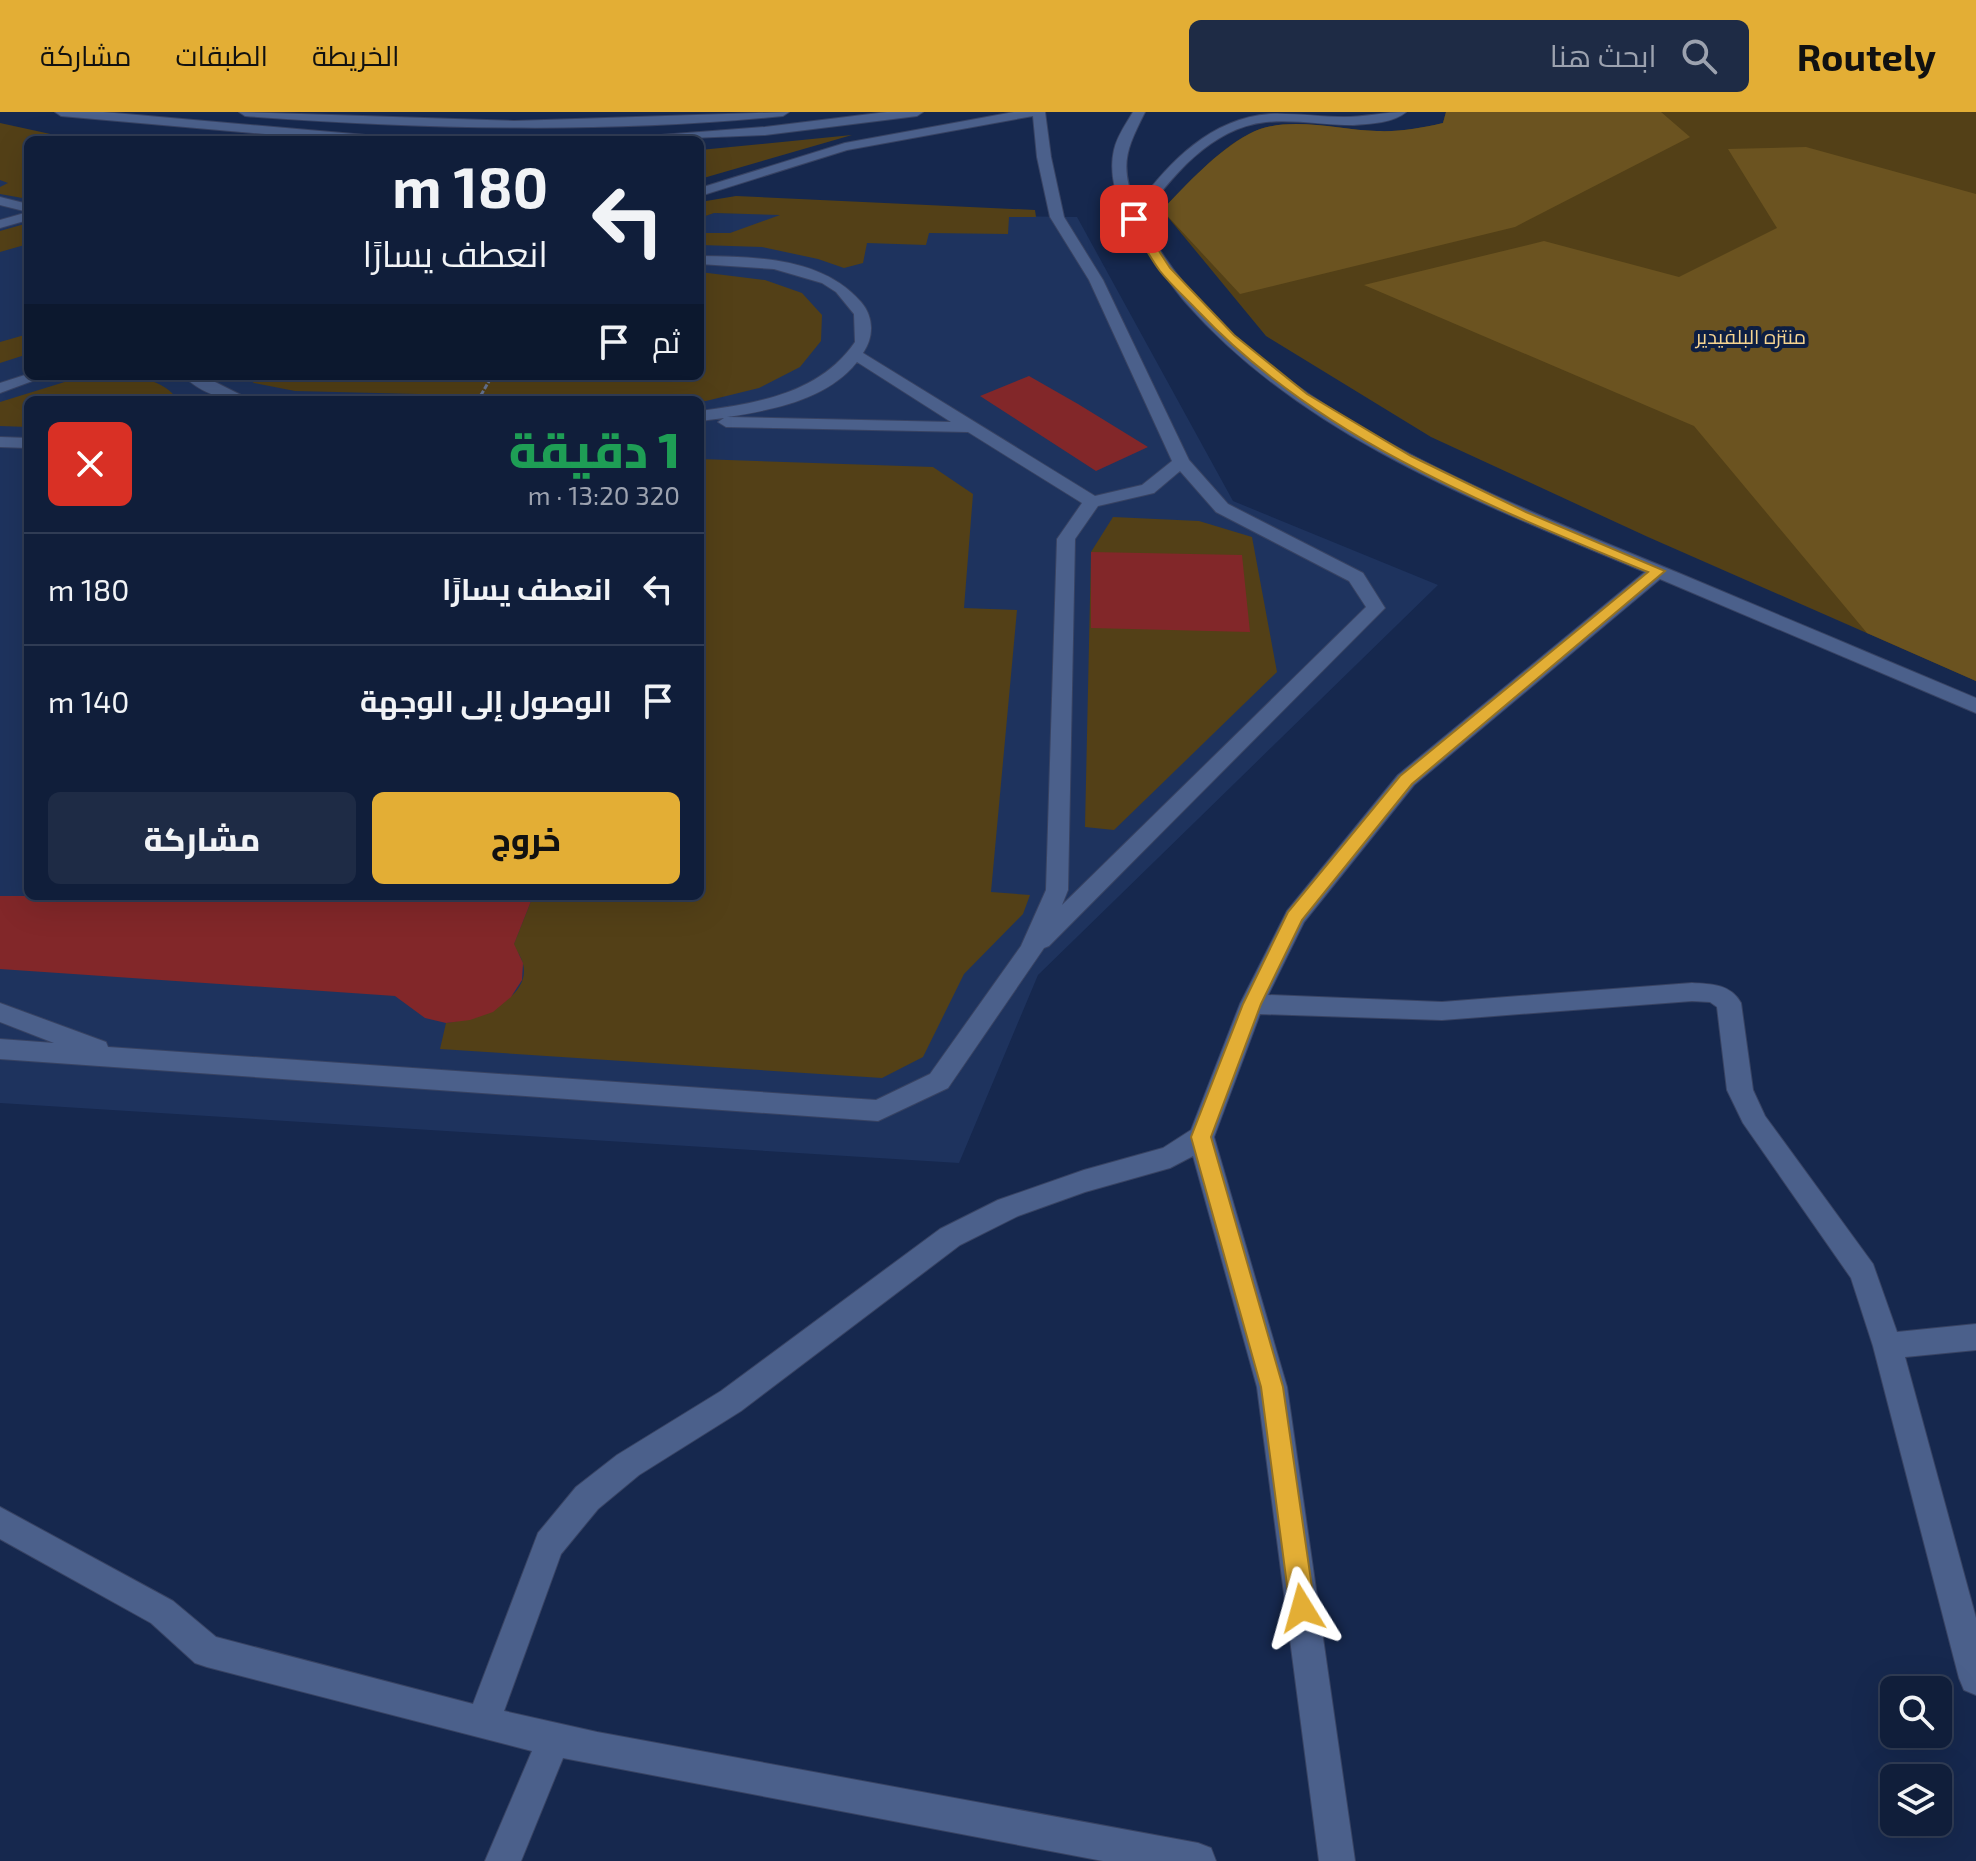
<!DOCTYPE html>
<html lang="ar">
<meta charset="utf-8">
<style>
body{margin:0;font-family:"Exo 2",Cairo,sans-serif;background:#1e2b45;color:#f1f3f6;direction:rtl;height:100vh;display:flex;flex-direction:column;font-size:30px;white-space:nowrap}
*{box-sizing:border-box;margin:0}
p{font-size:26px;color:#9ca2af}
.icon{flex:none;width:44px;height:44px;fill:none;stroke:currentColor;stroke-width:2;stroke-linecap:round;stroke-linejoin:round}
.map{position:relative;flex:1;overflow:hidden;direction:ltr}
.side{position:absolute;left:24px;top:284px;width:680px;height:504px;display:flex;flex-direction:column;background:#101e3a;border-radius:12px;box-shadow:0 8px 32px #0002,0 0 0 2px #303c54;direction:rtl}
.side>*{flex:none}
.banner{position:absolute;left:24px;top:24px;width:680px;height:244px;border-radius:12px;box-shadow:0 8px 32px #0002,0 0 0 2px #303c54;direction:rtl;background:#101e3a;color:#f1f3f6;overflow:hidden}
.buttons{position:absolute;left:1880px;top:1564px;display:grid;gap:16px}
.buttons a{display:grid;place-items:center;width:72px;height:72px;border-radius:12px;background:#101e3a;box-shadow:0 8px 32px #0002,0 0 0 2px #303c54;font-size:40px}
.pin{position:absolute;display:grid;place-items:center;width:68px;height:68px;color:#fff;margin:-34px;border-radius:16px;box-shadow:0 4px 12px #0006}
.me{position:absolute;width:88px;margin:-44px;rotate:352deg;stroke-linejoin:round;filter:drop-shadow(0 0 6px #0008)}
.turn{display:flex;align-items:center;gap:28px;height:168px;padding:0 24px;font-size:36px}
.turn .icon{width:104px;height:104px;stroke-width:2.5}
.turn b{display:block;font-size:56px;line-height:68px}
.then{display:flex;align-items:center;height:76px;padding:0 24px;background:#0003;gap:16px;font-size:30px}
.round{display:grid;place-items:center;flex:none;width:84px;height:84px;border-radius:12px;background:#1e2b45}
.overview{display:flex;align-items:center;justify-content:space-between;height:136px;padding:0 24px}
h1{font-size:48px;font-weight:800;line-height:60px;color:#1e9e55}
.button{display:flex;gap:16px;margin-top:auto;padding:16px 24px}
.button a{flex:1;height:92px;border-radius:12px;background:#e3ae35;color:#111;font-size:32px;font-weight:800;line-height:92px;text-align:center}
.button a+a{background:#1e2b45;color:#f1f3f6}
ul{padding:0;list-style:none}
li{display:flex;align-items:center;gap:24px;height:112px;padding:0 24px;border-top:2px solid #303c54}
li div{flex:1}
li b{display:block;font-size:30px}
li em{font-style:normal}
header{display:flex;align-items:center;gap:48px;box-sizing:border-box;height:112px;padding:0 40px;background:#e3ae35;color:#111}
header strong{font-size:38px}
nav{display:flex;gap:44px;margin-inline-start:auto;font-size:28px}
.search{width:560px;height:72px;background:#1e2b45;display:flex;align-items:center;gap:20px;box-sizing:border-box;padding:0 28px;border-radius:12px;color:#9ca2af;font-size:30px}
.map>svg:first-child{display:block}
.built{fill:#1e335e;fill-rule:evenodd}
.green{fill:#534017}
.forest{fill:#6b5320}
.building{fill:#822729}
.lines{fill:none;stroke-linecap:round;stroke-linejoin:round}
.minor-casing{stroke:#384363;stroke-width:2}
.path-far1{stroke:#687796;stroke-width:3;stroke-dasharray:5 2;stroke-linecap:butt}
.path{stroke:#687796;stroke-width:4;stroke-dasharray:6 3;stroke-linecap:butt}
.minor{fill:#4b608b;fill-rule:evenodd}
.route{fill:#e3ae35;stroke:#947122;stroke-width:2}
.labels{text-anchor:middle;stroke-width:8;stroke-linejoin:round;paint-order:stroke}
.far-park-label{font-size:20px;fill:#f6d491;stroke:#0d1e43}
</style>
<header>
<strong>Routely</strong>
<div class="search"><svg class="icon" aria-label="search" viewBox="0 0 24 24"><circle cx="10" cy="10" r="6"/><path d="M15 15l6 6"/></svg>ابحث هنا</div>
<nav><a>الخريطة</a><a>الطبقات</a><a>مشاركة</a></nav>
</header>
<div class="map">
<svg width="1976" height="1749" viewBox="0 0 1976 1749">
<rect width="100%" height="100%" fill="#16284e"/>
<path class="built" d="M0,34L28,40V264H700V106L713,101L1077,105L1233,389L1438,473L1038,863L959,1051L0,991ZM28,288H700V784H28Z"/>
<path class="green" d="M1446,0H1976V569L1648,425L1431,325L1266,224L1162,98C1188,72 1216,39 1249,22C1287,2 1337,18 1377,19C1400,20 1421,16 1443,11Z
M0,11L78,28H28V87L0,82V75L8,71L0,68Z
M852,23L700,67V38Z
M736,84L1035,98L1036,105H1009L1008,122L929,121L926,133L867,131L863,151L844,156L818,147L762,135L700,133V121H730L780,103L714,101L700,106V90Z
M28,111V132L0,140V119Z
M700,160L765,168L802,181L822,203L821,229L800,255L759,276L706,289L295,279L254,271L243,264H700Z
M28,222V242L0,251V230Z
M84,264C115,264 158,259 178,288H28V315L0,314V290Z
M700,347L933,355L973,382L964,496L1017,498L991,780L1030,783L1023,802L964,862L923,945L882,966L440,937L446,911C481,907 551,879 513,834L533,784H700Z
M1113,405L1199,409L1252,425L1277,560L1114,718L1085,715L1091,440Z"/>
<path class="forest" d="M1446,0H1661L1690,25L1515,115L1240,182L1162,98C1188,71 1216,40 1249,22C1286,2 1337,18 1377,19C1400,20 1421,16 1443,11Z
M1806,35L1976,82V569L1867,521L1694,314L1364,173L1544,129L1679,165L1777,116L1728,37Z"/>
<path class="building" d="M1029,264L1078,292L1148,335L1096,359L980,284Z
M1091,440L1242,443L1250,520L1091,516Z
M0,784H533L514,832L523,851L522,868L511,885L493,900L470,908L446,911L425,906L395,884L0,857Z"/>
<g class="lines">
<defs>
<path id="minor" d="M55,0H103L377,24L383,28H334L61,4Z
M239,0L514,9L789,0L783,4C603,22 425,17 245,4Z
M887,0H923L917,4L765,23L642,28L648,24L765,15Z
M1014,0H1045L1051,45L1064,105L1103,168L1189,348L1228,392L1363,461L1385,496L1049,834L1044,836L948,976L878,1009L0,947V927L54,931L0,910V891L106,930L108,935L876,988L930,962L1021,834L1046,778L1057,427L1082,391L968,320L726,315L718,310L724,306L700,309V299C759,291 820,281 855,230L854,202L836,180L822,171L774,157L700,152V144C756,145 822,145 861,190C874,205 874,225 863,241L1095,384L1142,373L1172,349L1089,168L1050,105L1037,45L1033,4L847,38L700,84V76L845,31ZM857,250L951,310L727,305C772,298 827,288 857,250ZM1180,359L1216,400L1349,469L1366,495L1062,793L1068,778L1075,427L1098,394L1154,381Z
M1133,0H1145C1126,38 1119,53 1136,95C1169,50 1211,6 1270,2C1294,1 1320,5 1344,5C1366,5 1385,0 1406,0C1393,11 1370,12 1353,13C1324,13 1294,7 1266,10C1210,16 1172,65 1141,106C1237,292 1499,386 1681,462C1779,503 1878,545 1976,586V601L1660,467L1414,673L1304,810L1268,883L1442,890L1692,871C1711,872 1731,872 1741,891L1753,978L1765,1004L1873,1152L1897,1220L1976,1212V1238L1905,1245L1976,1506V1583L1964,1578L1959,1566L1873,1234L1851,1166L1743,1011L1727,978L1717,895L1710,890L1692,889L1442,908L1260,902L1214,1025L1287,1275L1355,1749H1319L1257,1275L1193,1044L1170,1056L1085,1080L1018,1104L960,1133L741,1299L639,1363L598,1397L561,1442L504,1599L597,1620L1198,1731L1211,1736L1216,1749H1103L563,1646L521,1749H485L532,1639L207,1555L195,1551L151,1511L0,1427V1395L173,1489L216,1525L473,1592L538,1421L576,1375L617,1343L721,1279L940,1117L998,1088L1084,1058L1163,1036L1191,1018L1240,892L1287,799L1398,663L1645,460C1485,393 1305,326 1187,192C1175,179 1165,163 1154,148C1132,119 1105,78 1114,38C1117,24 1126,12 1133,0Z
M0,85L28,92V108L0,116V108L28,100L0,93Z
M28,262L46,264L0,281V271Z
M184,264H203L251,288C226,288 202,283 184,264Z
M0,325L28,326V336L0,335Z"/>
</defs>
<use href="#minor" class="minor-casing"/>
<path class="path-far1" d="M481,283L492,264"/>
<path class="path" d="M478,288L482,281"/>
<use href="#minor" class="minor"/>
</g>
<path class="route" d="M1130,105H1137L1170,156L1234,223L1307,282L1411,344L1526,400L1665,459L1412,672L1302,808L1261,892L1211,1025L1283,1275L1315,1496L1311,1505L1302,1508L1294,1505L1290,1496L1261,1275L1191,1025L1243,892L1288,800L1400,664L1648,460C1488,394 1319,327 1198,199C1186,186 1171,173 1160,159C1148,143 1139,124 1128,107Z"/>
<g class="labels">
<g class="far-park-label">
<text x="1751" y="232">منتزه البلفيدير</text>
</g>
</g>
</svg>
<div class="buttons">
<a><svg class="icon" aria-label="search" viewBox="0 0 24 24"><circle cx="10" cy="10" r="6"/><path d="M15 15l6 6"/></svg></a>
<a><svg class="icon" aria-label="layers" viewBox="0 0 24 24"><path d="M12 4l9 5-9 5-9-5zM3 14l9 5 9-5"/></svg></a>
</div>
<div class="pin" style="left:1134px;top:107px;background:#d93025"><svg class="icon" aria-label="arrive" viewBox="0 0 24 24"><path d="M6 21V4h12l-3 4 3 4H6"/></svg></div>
<svg class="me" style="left:1302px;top:1496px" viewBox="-20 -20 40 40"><path d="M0-17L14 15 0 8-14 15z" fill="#e3ae35" stroke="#fff" stroke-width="4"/></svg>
<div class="banner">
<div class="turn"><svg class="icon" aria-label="left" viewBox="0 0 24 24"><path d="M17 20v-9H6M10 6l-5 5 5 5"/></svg><div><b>180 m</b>انعطف يسارًا</div></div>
<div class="then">ثم<svg class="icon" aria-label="arrive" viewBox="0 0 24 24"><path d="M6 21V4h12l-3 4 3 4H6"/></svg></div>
</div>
<section class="side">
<div class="overview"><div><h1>1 دقيقة</h1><p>320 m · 13:20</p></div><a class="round" style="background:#d93025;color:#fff"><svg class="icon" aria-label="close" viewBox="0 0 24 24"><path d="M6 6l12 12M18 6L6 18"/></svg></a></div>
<ul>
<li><svg class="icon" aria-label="left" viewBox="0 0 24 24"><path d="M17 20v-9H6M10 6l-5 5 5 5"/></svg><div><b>انعطف يسارًا</b></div><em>180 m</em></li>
<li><svg class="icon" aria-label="arrive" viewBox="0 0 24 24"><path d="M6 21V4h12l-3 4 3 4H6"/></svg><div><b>الوصول إلى الوجهة</b></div><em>140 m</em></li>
</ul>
<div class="button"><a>خروج</a><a>مشاركة</a></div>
</section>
</div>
